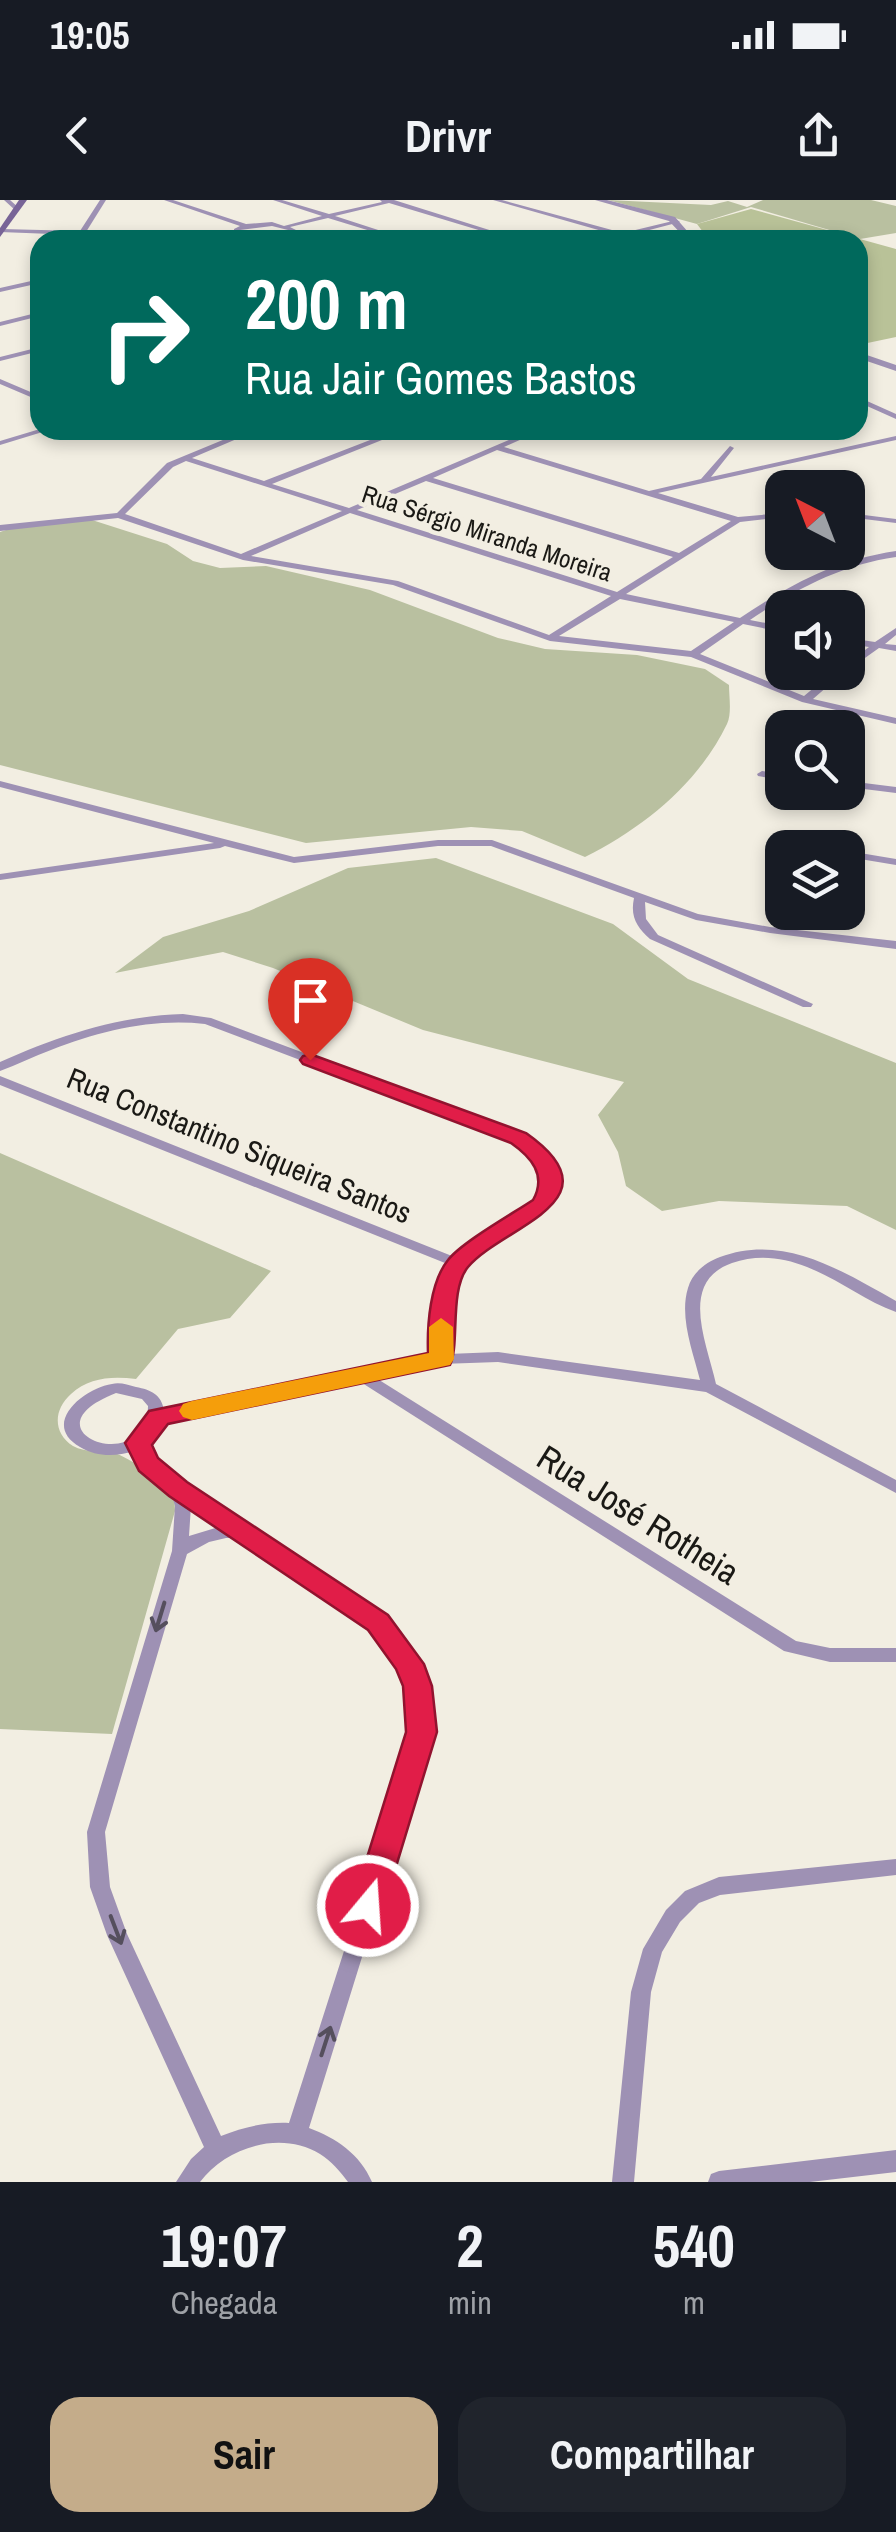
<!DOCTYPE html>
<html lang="pt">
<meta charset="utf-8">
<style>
body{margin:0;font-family:"Archivo Narrow",sans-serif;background:#20242c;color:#f1f3f6;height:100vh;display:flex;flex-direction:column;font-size:38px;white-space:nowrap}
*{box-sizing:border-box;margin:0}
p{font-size:32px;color:#9ea1a6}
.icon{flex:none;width:55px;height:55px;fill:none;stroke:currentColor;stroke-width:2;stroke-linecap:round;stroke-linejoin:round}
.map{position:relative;height:1982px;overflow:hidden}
.sheet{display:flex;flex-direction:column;background:#171b24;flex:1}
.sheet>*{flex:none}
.hud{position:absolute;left:30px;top:30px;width:838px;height:210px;border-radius:30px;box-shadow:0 5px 15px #0003;background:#00695c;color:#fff;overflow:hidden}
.needle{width:65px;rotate:318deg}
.buttons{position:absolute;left:765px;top:270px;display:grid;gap:20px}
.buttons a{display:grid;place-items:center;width:100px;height:100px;border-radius:20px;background:#171b24;box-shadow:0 5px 15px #0003;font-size:50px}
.pin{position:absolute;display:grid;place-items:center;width:85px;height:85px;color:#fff;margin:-102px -42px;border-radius:50% 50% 50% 0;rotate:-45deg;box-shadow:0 0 10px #0007}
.pin .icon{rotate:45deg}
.me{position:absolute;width:110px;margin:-55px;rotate:18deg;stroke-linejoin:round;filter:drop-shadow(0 0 8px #0008)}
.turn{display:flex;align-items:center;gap:35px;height:210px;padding:0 50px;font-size:45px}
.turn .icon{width:130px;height:130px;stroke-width:2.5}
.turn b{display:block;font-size:70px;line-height:85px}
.eta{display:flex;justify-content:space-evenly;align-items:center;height:170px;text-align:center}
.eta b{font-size:60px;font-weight:800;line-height:70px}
.button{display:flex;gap:20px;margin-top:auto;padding:20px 50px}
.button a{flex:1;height:115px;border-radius:30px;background:#c4ac8a;color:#111;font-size:40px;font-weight:800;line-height:115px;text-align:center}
.button a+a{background:#20242c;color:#f1f3f6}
.status{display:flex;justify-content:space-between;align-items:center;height:70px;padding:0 50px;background:#171b24;direction:ltr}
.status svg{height:28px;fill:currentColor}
header{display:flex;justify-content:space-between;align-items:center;height:130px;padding:0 50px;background:#171b24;font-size:45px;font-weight:800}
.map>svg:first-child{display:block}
.green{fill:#b9c0a0}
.forest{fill:#b9c298}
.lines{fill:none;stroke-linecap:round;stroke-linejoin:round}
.minor{fill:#9e91b4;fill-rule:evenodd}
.tertiary{fill:#9e91b4;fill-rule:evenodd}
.secondary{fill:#786497;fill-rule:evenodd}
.oneway{stroke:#554f5d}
.route{fill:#e11d48;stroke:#92132f;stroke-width:2.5}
.slow{fill:#f59e0b}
.labels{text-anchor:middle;stroke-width:9;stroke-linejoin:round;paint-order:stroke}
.far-street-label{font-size:25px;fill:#1a1915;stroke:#f2eee2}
.street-label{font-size:30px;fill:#1a1915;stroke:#f2eee2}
.near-street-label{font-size:35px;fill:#1a1915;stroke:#f2eee2}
</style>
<div class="status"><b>19:05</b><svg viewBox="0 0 49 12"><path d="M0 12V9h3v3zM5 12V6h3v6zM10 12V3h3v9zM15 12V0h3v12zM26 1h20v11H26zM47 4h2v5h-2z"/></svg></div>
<header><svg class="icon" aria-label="back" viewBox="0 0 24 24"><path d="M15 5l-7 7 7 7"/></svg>Drivr<svg class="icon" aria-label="share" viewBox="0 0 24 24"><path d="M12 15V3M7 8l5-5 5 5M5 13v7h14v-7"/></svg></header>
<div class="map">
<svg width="896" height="1982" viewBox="0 0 896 1982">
<rect width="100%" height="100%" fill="#f2eee2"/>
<path class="green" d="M608,0L711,5L728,1L747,7L763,0H871L896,6V33L860,39L751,7L697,24Z
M92,320L167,344L193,361L220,368L266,366L370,390L498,438L545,449L637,455L705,469L729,485C729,496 732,514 727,524C698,584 643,628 585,657L522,631L471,627L306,643L0,565V332L18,326Z
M436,658L613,724L688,779L896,863V1030L847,1006L719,1001L662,1011L626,986L618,952L598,915L624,882L423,830L273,768L223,752L115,773L163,737L249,711L348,668Z
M0,953L271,1071L230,1118L178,1129L136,1179C113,1176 89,1177 71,1194C54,1209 52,1232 73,1246C86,1253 98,1250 111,1252C123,1254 162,1279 170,1289C174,1294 175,1304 175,1311L112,1534L0,1529Z"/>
<path class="forest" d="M751,9L896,49V137L858,145V40H709L697,24Z"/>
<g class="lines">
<path class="minor" d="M4,0H10L20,9L15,10Z
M100,0H106L86,32L143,33L174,40L83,35L80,40H76L78,35L0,32L2,29L80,31Z
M164,0H173L246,24L272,22L284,26L322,16L273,0H282L329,14L382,2L380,0H394L521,40H512L389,3L335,16L409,40H400L328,18L290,27L296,30C278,43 255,42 234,35V29L240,26ZM272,26L288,30C272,39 256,39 239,33L240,30Z
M493,0H502L623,33L677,20L680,22L615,39L612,37L616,35Z
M40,79V83L0,92V88Z
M40,112V116L0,126V122Z
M40,147V151L0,161V157Z
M0,179L40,196V201L0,184Z
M858,197L896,214V219L858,202Z
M40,229L49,230L0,245V241Z
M247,230H258L192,258L264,281L396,230H407L272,284L349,308L532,230H542L504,247L649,291L701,279L730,246L734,248L711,277L896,236V240L658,293L738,317L782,313V317L740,322L626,394L740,418C791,384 835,360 896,351V357C841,365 796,389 750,420L782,426V432L743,424L700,454L804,496L833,472H844L813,499L896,518V524L802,502L691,457L550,441L393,385L243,360L118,318L0,331V325L117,313L167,263ZM497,250L731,321L679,353L433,278ZM186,261L342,311L241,354L125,314L173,267ZM426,281L673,357L617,392L357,310ZM350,313L611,396L549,435L398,381L251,356ZM620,399L734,422L691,451L559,436Z
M679,230H725L728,232L724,234L683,232Z
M848,313L896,319V323L848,317Z
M896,428V435L885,444L896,445V451L879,448L848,470V463L869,447L848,444V438L875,442Z
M762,571L782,574V580L758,576L757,574Z
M0,581L294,657L438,640H492L698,714L770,727L896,741V749L770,733L696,720L645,702L646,719L658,735L813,804L811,807H803L650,739C637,727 630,717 634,698L491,646H438L294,663L225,646L220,648L0,680V674L214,643L0,587Z
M848,581L896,587V593L848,587Z
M848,651L896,659V665L848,657Z
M183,814L211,818L523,935L548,958L558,980C543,1029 490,1031 462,1069C446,1092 448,1127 448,1154L498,1152L700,1180C693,1152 679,1117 688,1088C692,1073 706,1062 720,1057C784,1033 842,1071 896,1101V1112C865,1101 838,1079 807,1067C783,1057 757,1054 732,1063C678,1082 707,1143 716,1184L896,1280V1293L706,1192L498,1162L441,1164L376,1178L796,1441L830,1448H896V1462H830L784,1451L359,1181L162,1222L158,1232L146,1244L154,1260L184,1285L384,1417C420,1460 435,1498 425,1554L309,1928C336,1938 360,1954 372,1982H348C340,1971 331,1961 320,1954C281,1930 226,1947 200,1982H176L191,1959L204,1947L107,1735L90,1687L87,1632L172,1351L175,1306L171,1292L142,1268L134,1251C115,1257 97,1257 80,1247C40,1224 84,1188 112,1184C120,1182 128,1185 136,1187C151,1190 161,1194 164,1210L433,1155C433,1124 434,1094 450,1065L0,885V876L457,1058C478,1034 525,1019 540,995C540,994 544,981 545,980L537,963L513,941L205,824C152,818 100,831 51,850C34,856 17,865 0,871V862C58,836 118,816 183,814ZM116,1193L142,1199L148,1206C148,1279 19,1231 116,1193ZM191,1306L222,1326L189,1336ZM226,1338H239L372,1427L384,1441L400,1467L410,1500V1535L407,1554L289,1923C264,1922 244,1927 221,1936L127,1734L110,1687L105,1632L187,1354L209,1342Z
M896,1659V1675L720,1695L699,1703L680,1722L662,1752L651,1792L634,1982H612L631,1792L643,1749L666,1710L685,1691L719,1677Z
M896,1950V1972L810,1982H708L711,1974L719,1971Z"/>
<path class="tertiary" d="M595,0H607L675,17L695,40H687L669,21Z
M858,152L896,165V171L858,158Z"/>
<path class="secondary" d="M19,0H27L0,37V28Z"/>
</g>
<defs><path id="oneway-shaft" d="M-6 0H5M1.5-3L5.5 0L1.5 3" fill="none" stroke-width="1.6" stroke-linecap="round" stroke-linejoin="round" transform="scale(2.5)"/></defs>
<g class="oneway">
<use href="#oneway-shaft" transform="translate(160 1417) rotate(107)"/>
<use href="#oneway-shaft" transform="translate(116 1730) rotate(69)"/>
<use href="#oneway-shaft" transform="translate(326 1841) rotate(-72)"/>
</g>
<path class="route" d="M310,854L526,933C623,1001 502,1026 468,1067C449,1090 460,1145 450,1165L168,1224L152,1245L158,1258L187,1282L388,1415L424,1464L432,1486L437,1532L384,1706L380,1716L368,1721L357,1716L352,1706L406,1532L403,1486L396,1469L368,1430L169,1296L139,1271L125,1243L149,1211L428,1153C427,1125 430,1082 448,1060C462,1042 512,1014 533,1000C547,975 531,957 511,943L303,864L300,860L303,856Z"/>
<path class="slow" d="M441,1118L453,1127L454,1159L450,1165L192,1220L183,1217L179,1211L183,1204L192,1201L429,1153V1127Z"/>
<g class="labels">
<g class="far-street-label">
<text transform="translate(487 333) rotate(18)" y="9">Rua Sérgio Miranda Moreira</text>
</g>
<g class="street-label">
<text transform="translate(239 946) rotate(22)" y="10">Rua Constantino Siqueira Santos</text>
</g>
<g class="near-street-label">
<text transform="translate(638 1315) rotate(32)" y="12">Rua José Rotheia</text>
</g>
</g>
</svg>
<div class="buttons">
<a><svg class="needle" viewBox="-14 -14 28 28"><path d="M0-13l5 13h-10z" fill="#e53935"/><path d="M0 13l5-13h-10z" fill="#9ea1a6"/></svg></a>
<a><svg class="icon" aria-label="sound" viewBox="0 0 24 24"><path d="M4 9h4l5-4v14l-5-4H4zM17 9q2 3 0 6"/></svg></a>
<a><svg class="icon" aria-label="search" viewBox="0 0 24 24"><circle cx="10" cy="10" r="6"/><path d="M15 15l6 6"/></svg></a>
<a><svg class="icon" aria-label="layers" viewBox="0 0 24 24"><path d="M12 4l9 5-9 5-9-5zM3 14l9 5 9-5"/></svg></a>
</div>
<div class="pin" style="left:310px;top:860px;background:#d93025"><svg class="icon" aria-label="arrive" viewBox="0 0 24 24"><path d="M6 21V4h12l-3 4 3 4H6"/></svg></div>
<svg class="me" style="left:368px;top:1706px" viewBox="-20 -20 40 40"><circle r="17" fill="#e11d48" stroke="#fff" stroke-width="3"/><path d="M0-11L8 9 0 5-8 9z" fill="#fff"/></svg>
<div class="hud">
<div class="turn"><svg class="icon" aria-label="right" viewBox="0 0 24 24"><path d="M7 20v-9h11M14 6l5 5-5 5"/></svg><div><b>200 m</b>Rua Jair Gomes Bastos</div></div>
</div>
</div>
<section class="sheet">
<div class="eta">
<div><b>19:07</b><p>Chegada</p></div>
<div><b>2</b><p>min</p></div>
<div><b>540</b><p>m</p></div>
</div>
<div class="button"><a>Sair</a><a>Compartilhar</a></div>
</section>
